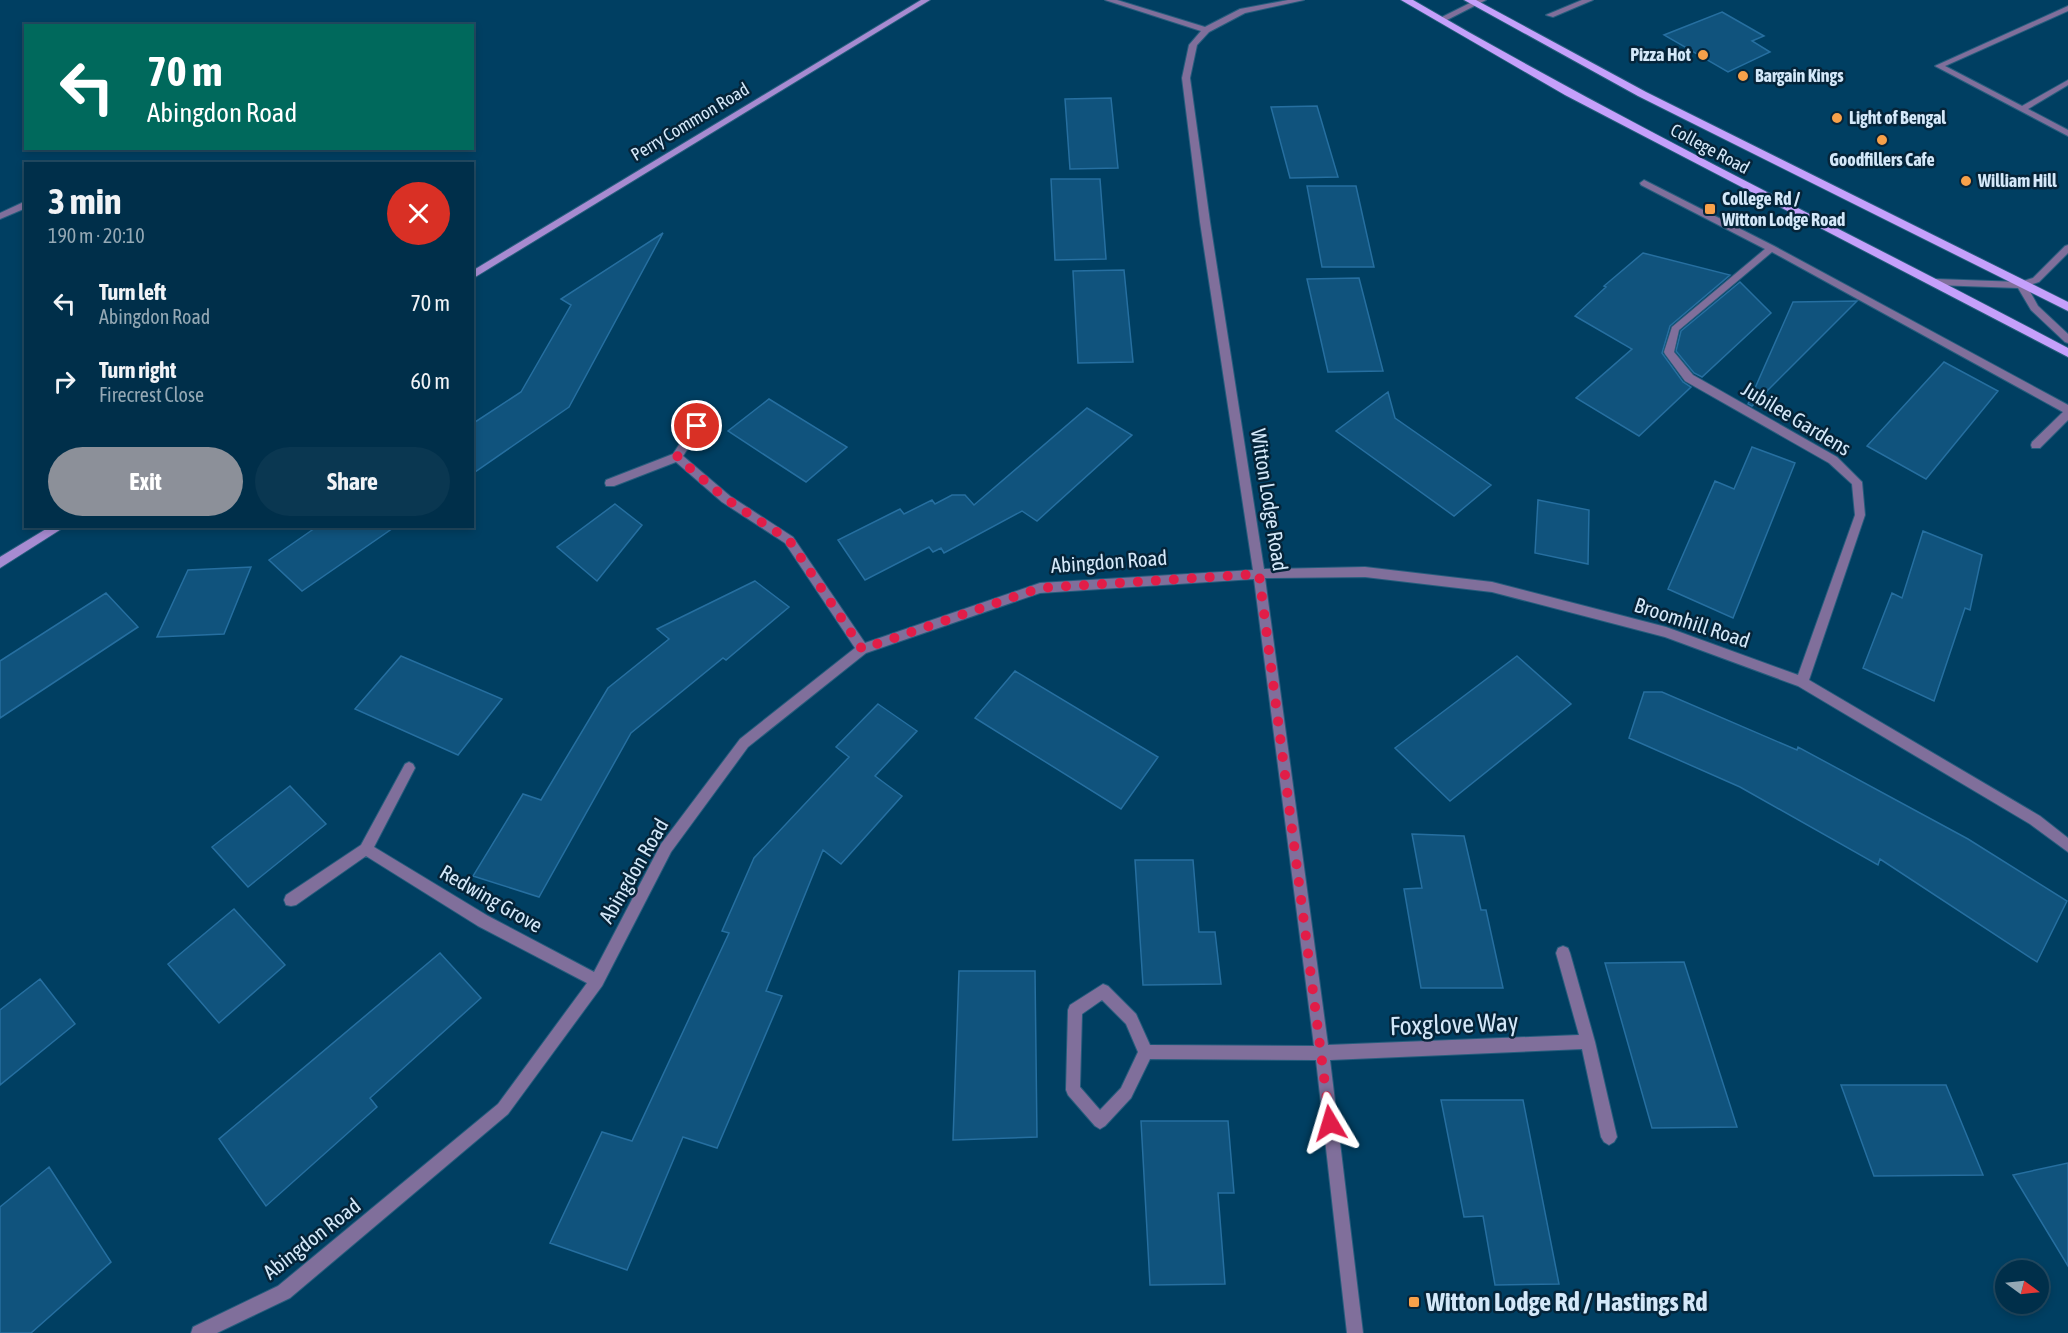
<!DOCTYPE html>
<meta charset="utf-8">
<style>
body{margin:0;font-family:"Asap Condensed",sans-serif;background:#0a3751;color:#f1f3f6;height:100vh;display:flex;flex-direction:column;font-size:22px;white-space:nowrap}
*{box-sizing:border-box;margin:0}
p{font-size:20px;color:#95a9b5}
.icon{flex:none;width:33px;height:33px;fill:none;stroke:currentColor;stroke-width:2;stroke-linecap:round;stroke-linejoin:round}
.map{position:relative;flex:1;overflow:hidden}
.panel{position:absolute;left:24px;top:162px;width:450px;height:366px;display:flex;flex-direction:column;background:#002f4a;border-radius:0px;box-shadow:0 3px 9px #0003,0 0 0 2px #224a62}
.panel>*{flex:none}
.top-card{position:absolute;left:24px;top:24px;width:450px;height:126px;border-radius:0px;box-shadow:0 3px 9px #0003,0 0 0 2px #224a62;background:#00695c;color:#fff;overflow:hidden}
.needle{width:39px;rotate:105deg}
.tools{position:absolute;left:1995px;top:1260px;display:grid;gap:12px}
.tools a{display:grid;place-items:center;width:54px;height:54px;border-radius:50%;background:#002f4a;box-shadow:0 3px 9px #0003,0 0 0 2px #224a62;font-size:30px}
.pin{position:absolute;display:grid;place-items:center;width:51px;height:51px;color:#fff;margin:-26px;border:3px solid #fff;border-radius:50%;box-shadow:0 2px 6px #0007}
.me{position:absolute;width:66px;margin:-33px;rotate:353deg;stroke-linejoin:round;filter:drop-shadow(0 0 4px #0008)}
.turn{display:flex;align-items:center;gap:21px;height:126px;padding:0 24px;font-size:27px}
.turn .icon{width:78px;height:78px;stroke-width:2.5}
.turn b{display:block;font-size:42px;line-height:51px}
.round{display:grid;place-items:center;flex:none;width:63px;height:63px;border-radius:32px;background:#0a3751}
.overview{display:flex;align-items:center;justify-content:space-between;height:102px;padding:0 24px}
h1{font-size:36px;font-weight:700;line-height:45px}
.cta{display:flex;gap:12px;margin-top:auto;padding:12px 24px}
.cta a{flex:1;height:69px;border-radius:36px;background:#8c9099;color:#fff;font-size:24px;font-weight:700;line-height:69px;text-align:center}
.cta a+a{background:#0a3751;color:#f1f3f6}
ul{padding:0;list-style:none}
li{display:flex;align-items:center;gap:18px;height:78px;padding:0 24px}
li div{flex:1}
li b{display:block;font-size:22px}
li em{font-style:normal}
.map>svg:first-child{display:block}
.building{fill:#10537d;stroke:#266fa0;stroke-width:1.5}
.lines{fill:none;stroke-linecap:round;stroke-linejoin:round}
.lane-casing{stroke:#265d7d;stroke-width:2}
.street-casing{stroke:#265d7d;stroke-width:2}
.secondary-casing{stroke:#265d7d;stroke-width:2}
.primary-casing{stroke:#265d7d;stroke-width:2}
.lane{fill:#806f9b;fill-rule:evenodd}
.street{fill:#806f9b;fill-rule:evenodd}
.secondary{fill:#a78bd1;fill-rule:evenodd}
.primary{fill:#c5a0fb;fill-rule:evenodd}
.route{stroke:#e11d48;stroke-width:10;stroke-dasharray:0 18}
.poi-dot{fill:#f8a14a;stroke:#052439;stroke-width:2}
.labels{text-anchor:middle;stroke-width:5;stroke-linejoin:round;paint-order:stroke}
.far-poi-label{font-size:18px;font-weight:bold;fill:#d4e8f9;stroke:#052439;text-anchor:start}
.far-street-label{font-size:18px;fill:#d4e8f9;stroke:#052439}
.street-label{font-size:21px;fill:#d4e8f9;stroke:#052439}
.near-street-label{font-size:26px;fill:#d4e8f9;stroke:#052439}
.near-poi-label{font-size:26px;font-weight:bold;fill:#d4e8f9;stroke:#052439;text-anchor:start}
</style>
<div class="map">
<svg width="2068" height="1333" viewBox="0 0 2068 1333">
<rect width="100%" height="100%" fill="#003f62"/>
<path class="building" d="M1722,12L1764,36L1752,41L1770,52L1728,72L1664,35Z
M1111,98L1118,168L1070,169L1065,99Z
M1317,106L1338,177L1290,178L1271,107Z
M1051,179H1100L1106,259L1055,260Z
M1307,186H1356L1374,267H1322Z
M663,233L569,407L472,474V424L521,392L571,305L561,299Z
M1643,253L1730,275L1670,326L1662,353L1683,382L1691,387L1639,436L1576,398L1632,349L1575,316L1606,287L1604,286Z
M1124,270L1133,362L1078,363L1073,271Z
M1359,278L1383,371L1328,372L1307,279Z
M1740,282L1771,313L1702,377L1694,373L1676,351L1681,331Z
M1857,301L1752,406L1748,404L1793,302Z
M1944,362L1998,391L1926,479L1867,446Z
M1388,392L1395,418L1491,485L1454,516L1336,431Z
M769,399L847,447L806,482L728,431Z
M1087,408L1132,435L1037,521L1022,511L944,553L941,548L933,552L929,547L865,580L838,540L900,509L904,514L932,500L935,504L952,495H965L974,505Z
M1752,447L1795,463L1733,618L1668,589L1715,481L1734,489Z
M1538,500L1589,510L1588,564L1535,553Z
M615,504L642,525L597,581L557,547Z
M318,526H396L302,591L269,560Z
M1923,531L1982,555L1970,610L1965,608L1934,701L1863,668L1892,593L1902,598Z
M251,567L224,634L157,637L188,570Z
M755,581L789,607L726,660L723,658L631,733L539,897L473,876L523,794L541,800L608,688L669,639L657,629Z
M106,593L138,627L0,718V661Z
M401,656L502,699L458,755L355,709Z
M1517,656L1571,704L1450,801L1395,748Z
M1015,671L1158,757L1121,809L975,718Z
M1644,692H1662L1797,750L1798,747L1968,839L2067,901L2037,962L1880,859L1878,865L1740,787L1629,738Z
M878,704L917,731L875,776L902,796L841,864L823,850L766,991L782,996L717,1148L683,1137L627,1270L550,1243L602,1132L632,1141L729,933L722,931L754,858L849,757L836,747Z
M290,786L326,824L248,887L212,847Z
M1412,834L1464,836L1481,910H1486L1503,988H1421L1404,889L1422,888Z
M1135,860H1193L1199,932H1215L1221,984L1143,985Z
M234,909L285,965L219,1023L168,964Z
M440,953L481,998L370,1098L377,1107L266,1206L219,1139Z
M1684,962L1711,1046L1737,1127L1652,1128L1605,963Z
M959,971H1035L1037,1137L953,1140Z
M40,979L75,1024L0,1085V1010Z
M1841,1085H1946L1983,1175L1874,1176Z
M1441,1100H1523L1559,1284L1495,1285L1483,1216L1464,1217Z
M1141,1121H1228L1234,1193H1218L1225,1284L1150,1285Z
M2068,1163V1266L2013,1175Z
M49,1167L111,1262L31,1333H0V1207Z"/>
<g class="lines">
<defs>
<path id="lane" d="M1476,0H1486L1443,22L1436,20Z
M1582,0H1593L1553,17L1546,15Z
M2068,6V11L1945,66L2022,106L2068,80V85L2028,109L2068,130V136L1935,66Z
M26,201V208L0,219V213Z
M2068,245V253L2039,282L2027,286L2038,306L2068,334V343L2065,342L2031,310L2018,288L1936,285L1931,282L1936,279L2020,282L2033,278L2065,246Z"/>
<path id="street" d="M1105,0H1117L1205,27L1240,9L1288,0H1304L1245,13L1209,32L1197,45L1190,78L1210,222L1264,569L1365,567L1492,582L1666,627L1798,675L1855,515L1852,484L1829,463L1685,381L1665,354L1664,352L1672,327L1765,249L1641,185L1640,183L1644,180L1774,246L2068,405V420L2040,448H2032L2031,445L2032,442L2063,412L1772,252L1679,330L1674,352L1693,375L1837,457L1862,482L1865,515L1809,680L2040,816L2068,838V852L2030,824L1798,686L1665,637L1492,592L1365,577L1265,578L1328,1045L1579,1035L1556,953L1558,948L1563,946L1568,948L1570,953L1595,1042L1617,1137L1614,1142L1609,1145L1604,1142L1601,1137L1582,1049L1330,1060L1363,1333H1347L1316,1060L1150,1059L1131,1098L1105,1126L1100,1129L1095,1126L1068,1095L1066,1090L1068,1010L1070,1005L1103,984L1108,986L1136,1014L1150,1045L1314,1046L1254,579L1040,593L866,653L748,747L671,852L602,986L508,1114L290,1298L217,1333H191L193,1327L278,1286L498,1104L587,983L478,926L366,856L296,905L291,906L286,905L284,900L286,895L361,845L405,764L409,762L413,764L415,768L374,847L488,916L594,972L661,844L740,739L855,648L785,543L722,502L676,462L614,486H606L605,483L606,480L673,454L703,408H711L712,411L683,456L730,496L793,537L865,643L1040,583L1253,570L1200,222L1182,78L1189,45L1201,31ZM1102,1000L1126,1024L1138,1052L1121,1088L1100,1110L1080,1087L1082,1014Z"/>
<path id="secondary" d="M921,0H930L472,279V271Z
M51,526H66L0,568V557Z"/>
<path id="primary" d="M1401,0H1413C1627,125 1849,232 2068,348V357L1565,95Z
M1464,0H1476L1646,92L2068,302V311L1638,96Z"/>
</defs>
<use href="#lane" class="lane-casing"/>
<use href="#street" class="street-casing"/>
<use href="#secondary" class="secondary-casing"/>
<use href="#primary" class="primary-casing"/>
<use href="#lane" class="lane"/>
<use href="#street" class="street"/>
<use href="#secondary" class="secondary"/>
<use href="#primary" class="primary"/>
</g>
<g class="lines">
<path class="route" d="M697,426L677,457L726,499L789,540L862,649L1040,588L1259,574L1330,1123"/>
</g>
<g class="poi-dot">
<circle cx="1703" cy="55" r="6"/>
<circle cx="1743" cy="76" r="6"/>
<circle cx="1837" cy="118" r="6"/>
<circle cx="1882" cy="140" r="6"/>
<circle cx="1966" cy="181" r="6"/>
<rect x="1704" y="203" width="12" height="12" rx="3"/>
<rect x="1408" y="1296" width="12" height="12" rx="3"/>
</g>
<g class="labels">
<g class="far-poi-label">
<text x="1691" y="61" text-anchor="end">Pizza Hot</text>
<text x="1755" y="82">Bargain Kings</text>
<text x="1849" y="124">Light of Bengal</text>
<text x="1882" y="166" text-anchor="middle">Goodfillers Cafe</text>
<text x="1978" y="187">William Hill</text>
<text x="1722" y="205">College Rd /<tspan x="1722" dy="21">Witton Lodge Road</tspan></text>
</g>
<g class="far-street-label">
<text transform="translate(690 122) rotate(-31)" y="6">Perry Common Road</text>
<text transform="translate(1710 149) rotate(28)" y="6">College Road</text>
</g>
<g class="street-label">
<text transform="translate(1796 419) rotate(31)" y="7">Jubilee Gardens</text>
<text transform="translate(1269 500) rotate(81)" y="7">Witton Lodge Road</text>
<text transform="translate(1109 562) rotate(-4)" y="7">Abingdon Road</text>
<text transform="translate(1692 623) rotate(18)" y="7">Broomhill Road</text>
<text transform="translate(634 871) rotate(-60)" y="7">Abingdon Road</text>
<text transform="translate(491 899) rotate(30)" y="7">Redwing Grove</text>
<text transform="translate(312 1239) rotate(-38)" y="7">Abingdon Road</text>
</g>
<g class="near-street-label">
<text transform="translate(1454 1024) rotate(-2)" y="9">Foxglove Way</text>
</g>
<g class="near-poi-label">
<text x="1426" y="1311">Witton Lodge Rd / Hastings Rd</text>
</g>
</g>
</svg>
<div class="tools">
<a><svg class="needle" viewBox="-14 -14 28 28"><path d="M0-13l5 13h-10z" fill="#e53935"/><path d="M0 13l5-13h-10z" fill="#95a9b5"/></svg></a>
</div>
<div class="pin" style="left:697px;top:426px;background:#d93025"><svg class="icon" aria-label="arrive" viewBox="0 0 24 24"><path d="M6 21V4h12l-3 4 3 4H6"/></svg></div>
<svg class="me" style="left:1330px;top:1123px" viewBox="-20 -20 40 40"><path d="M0-17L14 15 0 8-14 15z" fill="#e11d48" stroke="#fff" stroke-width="4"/></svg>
<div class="top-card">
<div class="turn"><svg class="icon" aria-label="left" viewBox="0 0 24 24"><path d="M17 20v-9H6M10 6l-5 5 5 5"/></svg><div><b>70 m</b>Abingdon Road</div></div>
</div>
<section class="panel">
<div class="overview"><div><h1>3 min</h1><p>190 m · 20:10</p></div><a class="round" style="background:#d93025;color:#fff"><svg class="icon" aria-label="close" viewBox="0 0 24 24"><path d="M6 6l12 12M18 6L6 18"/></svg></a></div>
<ul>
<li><svg class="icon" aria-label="left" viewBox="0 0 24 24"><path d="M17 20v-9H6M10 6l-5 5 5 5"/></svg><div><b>Turn left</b><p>Abingdon Road</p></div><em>70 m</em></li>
<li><svg class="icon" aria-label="right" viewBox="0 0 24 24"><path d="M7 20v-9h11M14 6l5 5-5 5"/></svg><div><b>Turn right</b><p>Firecrest Close</p></div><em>60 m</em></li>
</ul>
<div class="cta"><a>Exit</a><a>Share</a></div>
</section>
</div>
